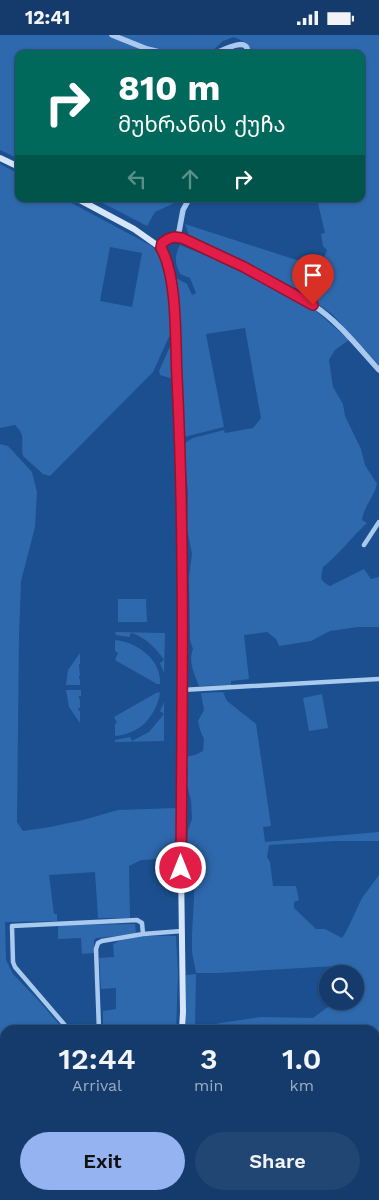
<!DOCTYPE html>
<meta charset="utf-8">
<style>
body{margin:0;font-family:"Work Sans","Noto Sans Georgian",sans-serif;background:#214673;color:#f1f3f6;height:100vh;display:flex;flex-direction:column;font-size:19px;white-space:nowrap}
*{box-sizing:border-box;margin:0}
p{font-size:16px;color:#9dadc1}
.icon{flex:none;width:28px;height:28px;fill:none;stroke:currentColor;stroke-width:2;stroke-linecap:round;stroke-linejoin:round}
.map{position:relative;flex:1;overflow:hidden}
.drawer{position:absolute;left:0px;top:990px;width:380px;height:175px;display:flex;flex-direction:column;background:#143b6b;border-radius:15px 15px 0 0;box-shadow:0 1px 4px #0004,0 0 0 1px #33557e}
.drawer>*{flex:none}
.banner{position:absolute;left:15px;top:15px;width:350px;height:152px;border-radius:10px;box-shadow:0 1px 4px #0004,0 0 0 1px #33557e;background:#00695c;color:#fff;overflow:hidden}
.buttons{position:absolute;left:319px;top:930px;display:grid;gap:10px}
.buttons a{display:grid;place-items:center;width:45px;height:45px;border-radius:50%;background:#143b6b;box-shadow:0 1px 4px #0004,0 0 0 1px #33557e;font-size:25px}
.pin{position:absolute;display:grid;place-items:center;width:42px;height:42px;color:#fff;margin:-51px -21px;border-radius:50% 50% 50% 0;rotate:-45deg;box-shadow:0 0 5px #0007}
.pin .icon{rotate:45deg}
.me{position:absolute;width:55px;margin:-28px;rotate:0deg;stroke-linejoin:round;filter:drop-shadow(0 0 4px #0008)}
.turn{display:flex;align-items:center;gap:18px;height:105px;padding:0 20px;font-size:22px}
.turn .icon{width:65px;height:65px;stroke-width:2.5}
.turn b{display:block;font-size:35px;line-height:42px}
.lanes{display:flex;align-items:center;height:48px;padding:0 20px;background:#0003;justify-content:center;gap:25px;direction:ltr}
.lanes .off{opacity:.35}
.eta{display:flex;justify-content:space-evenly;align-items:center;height:85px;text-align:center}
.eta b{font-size:30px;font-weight:600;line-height:35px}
.action{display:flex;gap:10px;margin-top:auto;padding:10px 20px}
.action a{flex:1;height:58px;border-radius:30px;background:#95b2f1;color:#111;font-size:20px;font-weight:600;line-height:58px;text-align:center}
.action a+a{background:#214673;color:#f1f3f6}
.status{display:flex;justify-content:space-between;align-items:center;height:35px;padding:0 25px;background:#143b6b;direction:ltr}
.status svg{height:14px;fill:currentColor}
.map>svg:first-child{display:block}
.green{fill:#2e69ad;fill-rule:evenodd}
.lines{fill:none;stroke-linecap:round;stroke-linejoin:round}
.minor{stroke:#a9c9ee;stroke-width:4.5}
.tertiary{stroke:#a9c9ee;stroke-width:5.5}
.secondary{stroke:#d6e6fa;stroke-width:6}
.route-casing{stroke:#92132f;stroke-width:12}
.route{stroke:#e11d48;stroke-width:9}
</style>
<div class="status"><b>12:41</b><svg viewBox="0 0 49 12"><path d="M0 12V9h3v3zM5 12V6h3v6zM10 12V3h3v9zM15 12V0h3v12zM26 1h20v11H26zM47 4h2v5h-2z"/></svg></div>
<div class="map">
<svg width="379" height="1165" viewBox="0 0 379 1165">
<rect width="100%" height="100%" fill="#1b4f8f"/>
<path class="green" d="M0,0H379V330L332,279L297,254L247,228L199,207L189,200L185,189L312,230C320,228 324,224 327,215L323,211L321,199L325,198L317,164H361V19H250L247,8L234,2L223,6L211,17L179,19H19V124L0,115Z
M0,129L19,139V164H64L152,211L165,228L168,247L172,295L153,337L50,441L43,439L23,421C20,407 27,401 15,390L0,393ZM110,212L142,218L132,272L100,266Z
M95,164H183L155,177L147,191Z
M180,210L212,223L224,226L285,256L316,276L349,305L335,315L329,325L333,352L343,369L345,381L361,414L365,430L377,449C374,462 364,471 362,485L367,488C351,502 340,519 323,532C321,544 319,545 330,551L364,534L371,544L379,542V592H358L330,596L311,606L279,611L276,604L267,597L244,600L249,644L231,646V650L199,651C194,638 188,627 193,614L190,605L189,542L192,519L187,494L188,457L183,409L193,403L224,395L225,398L253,393L261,383L245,293L206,299L224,392L184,402L176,243L187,249L192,260L196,258L190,243L180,239C175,228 174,221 180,210Z
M172,307L173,343H170L160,340L159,336Z
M0,409L8,411L32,437L37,457L35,492L21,546L19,601L17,787L23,796L50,792L83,785L118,775L177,773L178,823L141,825L129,831L130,883H98L95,837L49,840L54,879H57V886L5,887L6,925L13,939L39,966L64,995H5V1160H95L89,1165H0Z
M118,564H146L147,587H118Z
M115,597L165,598L164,638L160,628L164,625C156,613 146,603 132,598H131L129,602L116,600Z
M115,605C137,607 162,625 160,649H157L115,625L118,618L115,616Z
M80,618V629H79L80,641H79V644H80V650H66L68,635Z
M66,655H81V661H79V664H80V673H78L79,676H80V688L69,672Z
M159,657L160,659C155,682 140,699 115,701V689L117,688L114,682L156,658Z
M223,657L227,666L256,689L271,791L263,792L265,807L379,797V806H335L269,810L267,822L270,827L273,851H296L299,865L294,867V873L316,894H325L342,903L347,895L362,863L379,840V1165H209L208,1160H375V995H202L220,988L261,982L313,983L329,971L328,966H355V939H332L336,931L218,938H196L192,917V899L195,843L186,819L188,795L192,784L191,765L187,750L188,735L185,722L195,720L203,716L204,704L200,695L198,686L204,675L201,658Z
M322,659L328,693L309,696L303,663Z
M164,667V706L115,707V705L130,702L132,706L149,697L164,679L160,676Z
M135,889L136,899L96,903L94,905V918L82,919L81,903L58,904V890Z
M176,901L178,939L176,995H103V976L116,974V953L101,954L99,923L114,922L113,909C132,899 155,901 176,901Z
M196,939L195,995H186V940Z
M110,1160H205L206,1165H104Z"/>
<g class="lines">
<path class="minor" d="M364,510L379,487
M182,655L379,644
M69,995L15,932L13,927L12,891L137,885L142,888L143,899
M99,995L96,914L98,908L102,906L143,899L182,896"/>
<path class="tertiary" d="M112,0L147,14L168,19
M214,19C223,15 251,0 247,19
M178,202L183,175L189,164
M161,213L168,204L174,202L182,203C226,225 273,243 313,270C339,287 358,312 379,335"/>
<path class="secondary" d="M0,123L19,132
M78,164L134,194L161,213L167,223L171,244L173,262L182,469L181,833L183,977L182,995
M99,1165L104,1160"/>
</g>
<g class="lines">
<defs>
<path id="route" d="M181,833C182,670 185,506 177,343C175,307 178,243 161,213L162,208L168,204L174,202L182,203L244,232L313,270"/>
</defs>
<use href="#route" class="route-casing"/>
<use href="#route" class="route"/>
</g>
</svg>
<div class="buttons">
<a><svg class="icon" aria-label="search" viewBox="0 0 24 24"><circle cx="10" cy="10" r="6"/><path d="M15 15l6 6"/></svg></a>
</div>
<div class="pin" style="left:313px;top:270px;background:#d93025"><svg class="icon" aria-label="arrive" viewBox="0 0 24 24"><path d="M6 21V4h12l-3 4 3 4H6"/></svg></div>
<svg class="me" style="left:181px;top:833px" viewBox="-20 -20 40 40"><circle r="17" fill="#e11d48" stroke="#fff" stroke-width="3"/><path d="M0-11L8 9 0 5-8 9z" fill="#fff"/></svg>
<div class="banner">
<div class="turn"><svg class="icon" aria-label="right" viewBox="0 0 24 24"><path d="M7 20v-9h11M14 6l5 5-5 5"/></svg><div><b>810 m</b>მუხრანის ქუჩა</div></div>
<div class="lanes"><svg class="icon off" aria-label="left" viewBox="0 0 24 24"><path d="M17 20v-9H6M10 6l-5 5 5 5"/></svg><svg class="icon off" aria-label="ahead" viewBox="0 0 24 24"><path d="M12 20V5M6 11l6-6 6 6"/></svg><svg class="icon" aria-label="right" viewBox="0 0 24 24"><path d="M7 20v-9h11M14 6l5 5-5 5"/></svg></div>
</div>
<section class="drawer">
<div class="eta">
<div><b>12:44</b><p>Arrival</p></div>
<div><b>3</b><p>min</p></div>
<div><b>1.0</b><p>km</p></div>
</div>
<div class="action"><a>Exit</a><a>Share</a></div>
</section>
</div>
